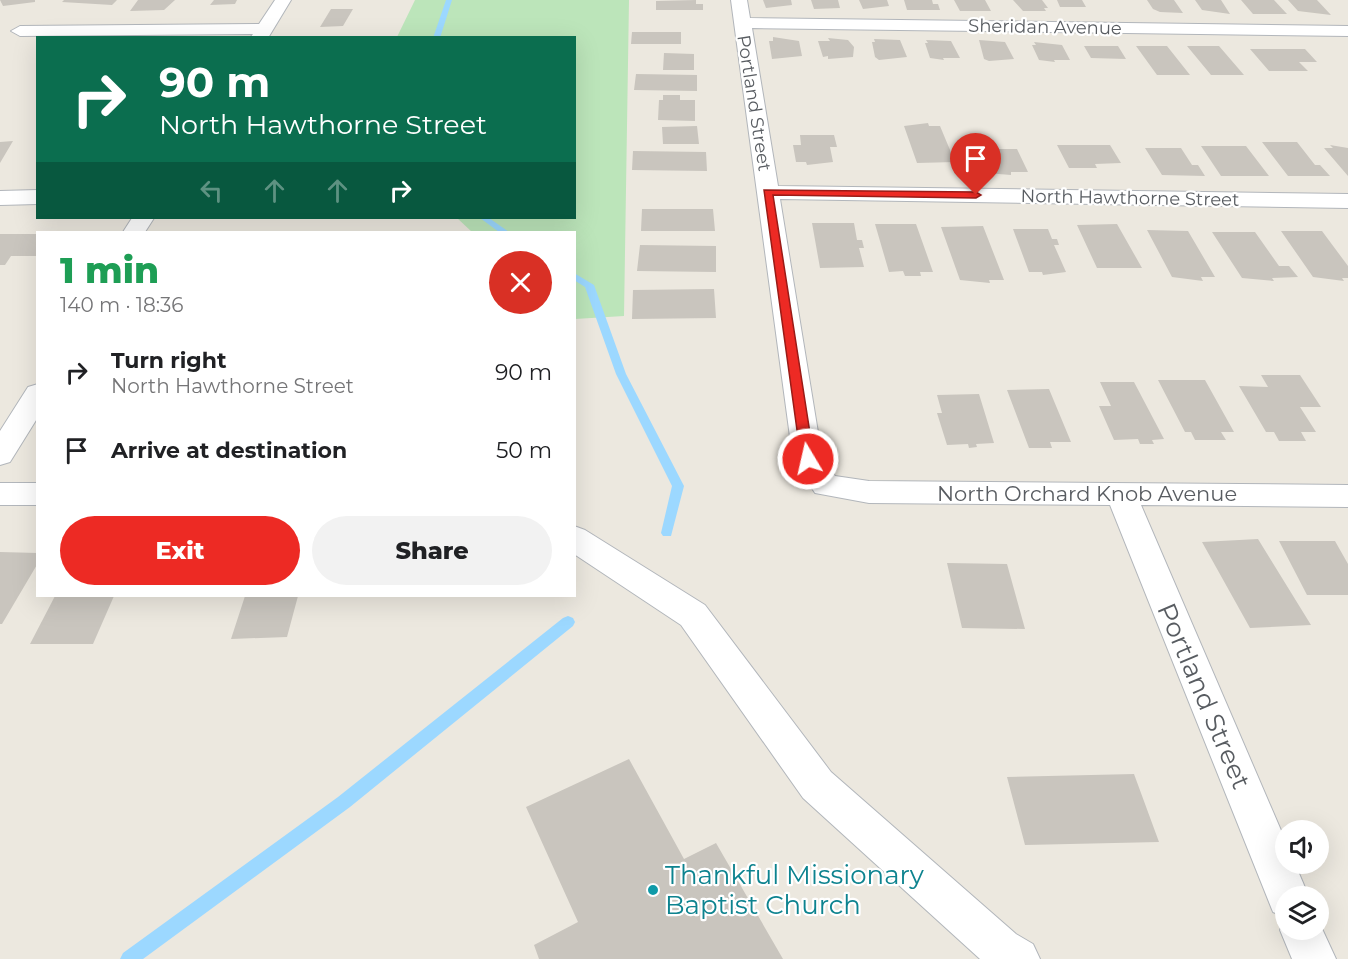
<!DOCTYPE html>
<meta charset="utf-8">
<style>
body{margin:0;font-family:Montserrat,sans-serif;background:#f2f2f2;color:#202124;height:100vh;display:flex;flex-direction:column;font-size:22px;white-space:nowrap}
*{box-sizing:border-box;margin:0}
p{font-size:20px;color:#757577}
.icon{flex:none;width:33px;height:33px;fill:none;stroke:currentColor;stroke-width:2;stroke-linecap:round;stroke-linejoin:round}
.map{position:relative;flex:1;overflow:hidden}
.panel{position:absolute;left:36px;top:231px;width:540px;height:366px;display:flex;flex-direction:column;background:#fff;border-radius:0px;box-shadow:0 6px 24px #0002}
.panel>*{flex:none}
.hud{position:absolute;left:36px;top:36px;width:540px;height:183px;border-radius:0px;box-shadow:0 6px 24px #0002;background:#0b6e4f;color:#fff;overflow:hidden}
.fabs{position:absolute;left:1275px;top:820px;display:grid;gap:12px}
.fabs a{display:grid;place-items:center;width:54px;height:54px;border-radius:50%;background:#fff;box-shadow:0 6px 24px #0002;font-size:30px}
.pin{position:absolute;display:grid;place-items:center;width:51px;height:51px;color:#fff;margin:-62px -26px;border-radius:50% 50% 50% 0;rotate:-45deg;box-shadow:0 0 6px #0007}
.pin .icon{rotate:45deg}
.me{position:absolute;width:66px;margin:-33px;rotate:351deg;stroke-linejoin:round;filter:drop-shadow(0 0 4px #0008)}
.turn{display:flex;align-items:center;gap:21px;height:126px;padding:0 24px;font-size:27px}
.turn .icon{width:78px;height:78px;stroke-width:2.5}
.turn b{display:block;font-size:42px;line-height:51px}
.lanes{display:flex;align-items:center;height:57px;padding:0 24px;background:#0003;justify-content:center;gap:30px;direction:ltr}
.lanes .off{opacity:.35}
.round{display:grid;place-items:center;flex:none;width:63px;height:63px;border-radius:32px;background:#f2f2f2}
.headline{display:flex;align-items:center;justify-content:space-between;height:102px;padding:0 24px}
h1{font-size:36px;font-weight:800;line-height:45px;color:#1e9e55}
.cta{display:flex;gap:12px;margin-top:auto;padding:12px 24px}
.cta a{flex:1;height:69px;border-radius:36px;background:#ed2a24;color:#fff;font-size:24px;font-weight:800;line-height:69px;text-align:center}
.cta a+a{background:#f2f2f2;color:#202124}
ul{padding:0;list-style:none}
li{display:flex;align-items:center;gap:18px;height:78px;padding:0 24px}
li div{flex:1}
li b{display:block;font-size:22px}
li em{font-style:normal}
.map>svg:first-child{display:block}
.green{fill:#bce5ba}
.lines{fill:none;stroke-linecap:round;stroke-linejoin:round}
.stream{fill:#9cd8ff;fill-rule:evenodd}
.building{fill:#c9c5be}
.street-casing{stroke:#b2b6bb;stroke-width:2}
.street{fill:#fff;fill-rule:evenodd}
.route{fill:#ed2a24;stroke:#9a1b17;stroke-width:1.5}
.culture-dot{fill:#0f9aa8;stroke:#fff;stroke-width:2}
.labels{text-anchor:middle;stroke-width:4.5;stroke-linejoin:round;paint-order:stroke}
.far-street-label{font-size:18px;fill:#585c61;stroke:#fff}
.street-label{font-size:21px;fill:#585c61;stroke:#fff}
.near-street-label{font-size:26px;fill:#585c61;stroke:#fff}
.near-culture-label{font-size:26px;fill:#0d838f;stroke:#fff;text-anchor:start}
</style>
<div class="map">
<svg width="1348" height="959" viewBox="0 0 1348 959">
<rect width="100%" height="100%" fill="#ece8df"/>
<path class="green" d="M415,0H629L624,316L575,319L574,232H472L457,218H574V38L397,37Z"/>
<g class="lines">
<path class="stream" d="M446,0H452L440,38H433Z
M480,218H489L509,232H499Z
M574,273L594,285L626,374L684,486L671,536H663L661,533L672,486L616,374L585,287L574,280Z
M568,616L573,618L575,622L573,626L350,807L143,959H120L123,953L338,797L563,618Z"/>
</g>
<path class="building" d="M0,0H35V2L3,6Z
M64,0H117L112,5L62,2Z
M138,0H175L164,10L130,11Z
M214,0H237L235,4L210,5Z
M696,0V4H703V10H656V1Z
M763,0H791L792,5L766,8Z
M811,0H838L840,8L814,9Z
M859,0H887L889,6L863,9Z
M904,0H932L933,4H938L940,10H907Z
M954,0H985L991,11H960Z
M1013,0H1042L1048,8H1044L1046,11H1023Z
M1057,0H1082L1086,7H1060Z
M1147,0H1174L1183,13L1160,12L1153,9Z
M1195,0H1221L1230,14L1202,10Z
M1241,0H1274L1287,14H1253Z
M1288,0H1317L1331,15L1298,11Z
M331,9H353L343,26L320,27Z
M632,32H681V44H631Z
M773,37L799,41L802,56L772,59L769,41H773Z
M828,38L848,40L854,47L853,57L828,59V56L823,57L818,41H830Z
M874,39L900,40L907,57L879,60L875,57L872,42H875Z
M926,40L951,41L960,58H943L944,60L930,58L925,43H928Z
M979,40L1005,42L1014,59L989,61L984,59Z
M1034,42L1062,45L1070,60H1054L1055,62L1039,60L1032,45H1036Z
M1084,46H1118L1126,59L1091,58Z
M1136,46H1167L1190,75H1157Z
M1187,46H1219L1244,75H1211Z
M1250,49H1305L1317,62H1299L1308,71H1269Z
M664,53L694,54V70H663Z
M636,74L697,75V91L634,90Z
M663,95H680V100H695V121L658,120L659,100H663Z
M928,123L929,126H940L955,162L917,163L904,126Z
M697,126L699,144H663L662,127Z
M800,135H834L837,147H830L833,162L807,165L806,162H796L793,145H801Z
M13,141L0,163V142Z
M1262,142H1297L1315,165H1320L1330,176H1288Z
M1057,145H1110L1121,163L1095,164L1097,168H1069Z
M1330,145L1348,148V176L1324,148H1333Z
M1201,146H1246L1269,176H1221Z
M1145,148H1181L1192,165H1198L1205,176L1162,175Z
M976,149H1017L1028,172H1011V175L986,173Z
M633,151L706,152L707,171L632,170Z
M642,209H713L715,231H641Z
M812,223H854L857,240H862L864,248H859L864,267L820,268Z
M875,224H916L933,272H920L921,276H905L903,271L889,272Z
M1117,224L1142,268H1097L1077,225Z
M983,226L1004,280H989L990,283L960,280L941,227Z
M1013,229H1048L1052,239H1057L1059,245H1054L1066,272L1043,275L1042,272H1029Z
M1147,230L1188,231L1215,277H1201L1203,281L1172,277Z
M1281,231H1322L1348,266V278H1342L1344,281L1313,277Z
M1212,232H1255L1279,266H1289L1298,277L1272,278L1274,281L1242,278Z
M0,234H38V256H11L5,265H0Z
M640,245L716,246V272L637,271Z
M714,289L716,318L632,319L633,290Z
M1261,375H1300L1321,407H1300L1316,432H1301L1306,441H1279L1274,432H1266L1239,386L1268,387Z
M1158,380H1205L1234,432H1221L1226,440H1195L1191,432H1185Z
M1100,382H1134L1164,439L1152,440L1154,444H1140L1138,439L1114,440L1099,406H1111Z
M1049,389L1071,442H1050L1052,448H1029L1007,390Z
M979,394L994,443L976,444L977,447L969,448L968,444L947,445L937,413H942L937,395Z
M1258,539L1311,625L1250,628L1202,542Z
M1279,541H1335L1348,564V595H1307Z
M0,552L38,553V563L2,624H0Z
M947,563L1007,564L1025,629L962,628Z
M55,596H114L93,644H30Z
M245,596H298L287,637L231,639Z
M629,759L684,859L716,843L783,959H539L534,945L578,922L526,807Z
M1134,774L1159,842L1025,845L1007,777Z"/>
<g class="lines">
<defs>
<path id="street" d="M275,0H291L268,38H250L253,34L20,36L11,31L20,26L259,24Z
M731,0H747L750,18L1348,26V36L752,28L778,186L1348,194V208L780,199L822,457L835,476L869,481L1348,485V507L1141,505L1286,842V864H1295L1309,897H1286V930H1318V920L1336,959H1292L1280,930L1285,917L1273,912L1110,505L869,503L815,493L793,459Z
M38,190V204L0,205V191Z
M132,218H154L145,232H123Z
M38,384V417L10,462L0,465V431L28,387Z
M0,483H38V505H0Z
M574,526L585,530L705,605L831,772L1016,934L1033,944L1040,959H980L803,798L681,625L574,554Z"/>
</defs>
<use href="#street" class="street-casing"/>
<use href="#street" class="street"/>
</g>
<path class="route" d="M764,190L976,192L981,195L976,198L773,195L814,459L808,464L801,459Z"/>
<circle class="culture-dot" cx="653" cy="890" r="6"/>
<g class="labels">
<g class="far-street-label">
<text transform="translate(1045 27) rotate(1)" y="6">Sheridan Avenue</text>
<text transform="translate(754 103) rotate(81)" y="6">Portland Street</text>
<text transform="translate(1130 198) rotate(1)" y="6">North Hawthorne Street</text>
</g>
<g class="street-label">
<text x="1087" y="501">North Orchard Knob Avenue</text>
</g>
<g class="near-street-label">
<text transform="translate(1204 696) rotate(67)" y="9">Portland Street</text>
</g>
<g class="near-culture-label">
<text x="665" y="884">Thankful Missionary<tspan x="665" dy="30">Baptist Church</tspan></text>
</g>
</g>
</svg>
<div class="fabs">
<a><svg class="icon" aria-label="sound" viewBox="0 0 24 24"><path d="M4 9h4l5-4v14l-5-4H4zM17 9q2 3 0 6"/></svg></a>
<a><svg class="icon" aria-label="layers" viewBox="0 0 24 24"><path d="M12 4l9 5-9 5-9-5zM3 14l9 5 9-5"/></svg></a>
</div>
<div class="pin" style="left:976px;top:195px;background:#d93025"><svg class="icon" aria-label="arrive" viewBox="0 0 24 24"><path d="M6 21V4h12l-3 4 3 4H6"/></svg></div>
<svg class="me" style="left:808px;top:459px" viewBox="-20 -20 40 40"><circle r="17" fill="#ed2a24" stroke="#fff" stroke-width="3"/><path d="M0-11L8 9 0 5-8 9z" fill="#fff"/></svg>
<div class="hud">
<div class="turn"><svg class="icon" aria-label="right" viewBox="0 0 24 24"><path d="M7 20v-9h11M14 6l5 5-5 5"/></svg><div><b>90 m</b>North Hawthorne Street</div></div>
<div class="lanes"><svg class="icon off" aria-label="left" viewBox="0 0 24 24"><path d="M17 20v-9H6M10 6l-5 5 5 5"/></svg><svg class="icon off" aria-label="ahead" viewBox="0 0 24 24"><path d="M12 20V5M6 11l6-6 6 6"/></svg><svg class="icon off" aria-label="ahead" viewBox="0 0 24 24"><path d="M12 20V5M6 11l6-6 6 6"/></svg><svg class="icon" aria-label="right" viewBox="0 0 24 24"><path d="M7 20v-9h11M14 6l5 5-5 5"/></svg></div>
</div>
<section class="panel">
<div class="headline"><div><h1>1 min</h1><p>140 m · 18:36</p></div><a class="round" style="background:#d93025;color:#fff"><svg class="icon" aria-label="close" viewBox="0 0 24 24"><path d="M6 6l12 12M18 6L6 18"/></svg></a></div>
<ul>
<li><svg class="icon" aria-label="right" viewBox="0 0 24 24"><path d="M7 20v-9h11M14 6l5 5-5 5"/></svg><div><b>Turn right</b><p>North Hawthorne Street</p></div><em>90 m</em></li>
<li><svg class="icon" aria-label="arrive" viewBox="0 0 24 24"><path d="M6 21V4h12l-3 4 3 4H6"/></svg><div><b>Arrive at destination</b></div><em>50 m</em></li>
</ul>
<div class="cta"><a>Exit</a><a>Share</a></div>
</section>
</div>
